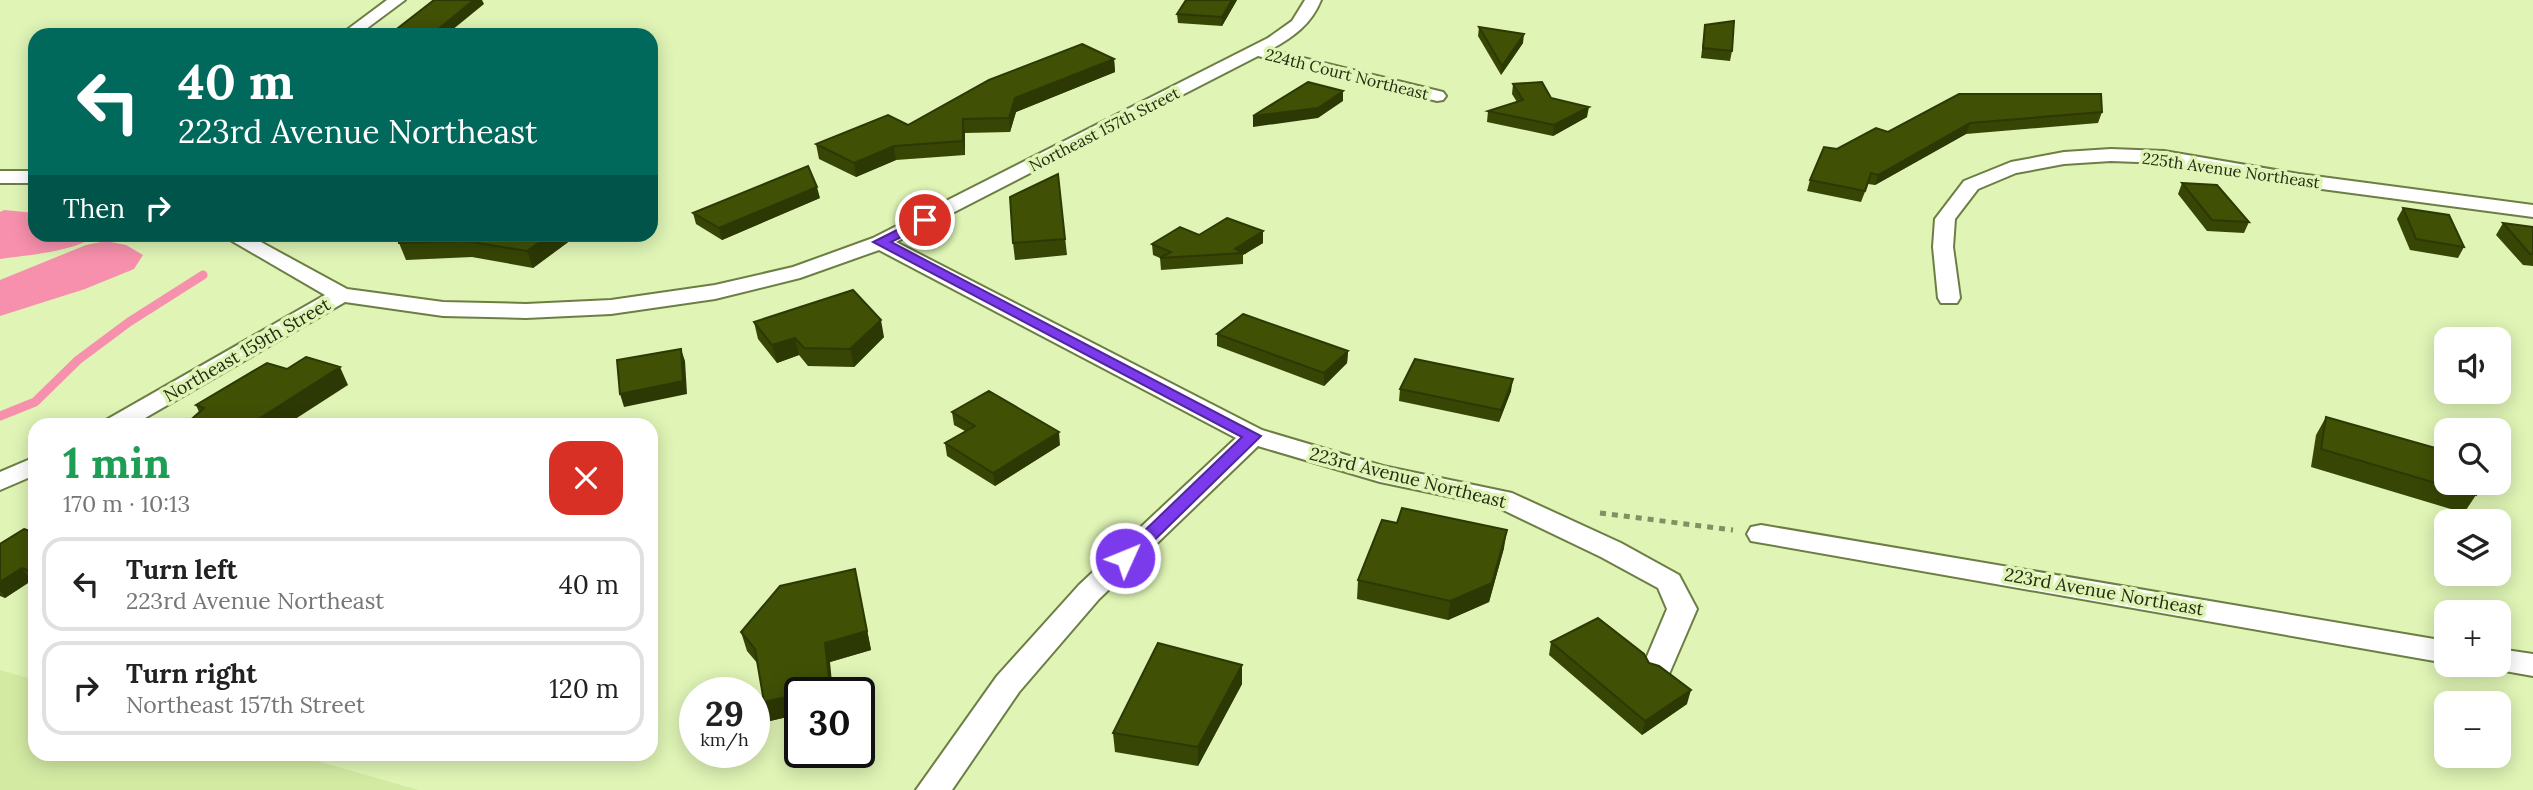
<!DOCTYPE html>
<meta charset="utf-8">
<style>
body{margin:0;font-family:Lora,serif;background:#f6f6f6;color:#222;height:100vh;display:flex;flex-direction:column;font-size:26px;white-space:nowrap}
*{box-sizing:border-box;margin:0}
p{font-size:23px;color:#767676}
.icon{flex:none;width:38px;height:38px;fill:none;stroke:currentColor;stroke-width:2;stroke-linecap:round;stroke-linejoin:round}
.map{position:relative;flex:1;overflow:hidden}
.panel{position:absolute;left:28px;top:418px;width:630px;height:343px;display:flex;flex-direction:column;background:#fff;border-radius:21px;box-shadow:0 4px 18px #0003}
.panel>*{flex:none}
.guide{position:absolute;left:28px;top:28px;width:630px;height:214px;border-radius:21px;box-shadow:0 4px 18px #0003;background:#00695c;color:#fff;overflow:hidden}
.fabs{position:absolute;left:2434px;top:327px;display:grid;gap:14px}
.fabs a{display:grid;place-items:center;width:77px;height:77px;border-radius:14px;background:#fff;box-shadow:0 4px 18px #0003;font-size:35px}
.speed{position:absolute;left:679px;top:677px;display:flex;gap:14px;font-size:35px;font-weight:700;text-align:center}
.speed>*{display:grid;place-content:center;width:91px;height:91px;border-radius:50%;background:#fff;box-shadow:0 4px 18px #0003;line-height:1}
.speed small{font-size:18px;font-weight:400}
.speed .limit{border:4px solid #111;border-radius:10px;background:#fff;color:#111}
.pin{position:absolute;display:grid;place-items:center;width:60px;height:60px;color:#fff;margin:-30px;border:4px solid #fff;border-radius:50%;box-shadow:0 2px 7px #0007}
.me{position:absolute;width:77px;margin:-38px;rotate:46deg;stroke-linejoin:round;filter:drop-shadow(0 0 5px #0008)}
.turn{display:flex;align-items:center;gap:24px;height:147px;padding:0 35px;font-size:32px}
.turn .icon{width:91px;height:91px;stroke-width:2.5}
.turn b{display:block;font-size:49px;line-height:60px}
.then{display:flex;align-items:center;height:66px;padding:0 35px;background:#0003;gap:14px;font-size:26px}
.round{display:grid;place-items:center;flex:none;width:74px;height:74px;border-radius:21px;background:#f6f6f6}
.summary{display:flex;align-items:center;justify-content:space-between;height:119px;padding:0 35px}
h1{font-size:42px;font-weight:700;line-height:52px;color:#1e9e55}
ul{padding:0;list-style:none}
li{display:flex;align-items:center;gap:21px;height:94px;margin:0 14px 10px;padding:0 21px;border:4px solid #e0e0e0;border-radius:21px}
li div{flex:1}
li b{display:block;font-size:26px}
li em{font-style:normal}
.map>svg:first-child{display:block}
.built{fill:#d3eaa3}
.water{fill:#f790ac}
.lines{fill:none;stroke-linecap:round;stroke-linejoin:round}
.stream{stroke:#f790ac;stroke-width:9}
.street-casing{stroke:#6d7e44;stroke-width:4}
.path{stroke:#829064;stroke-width:5;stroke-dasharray:6 6;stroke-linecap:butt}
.street{fill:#fff;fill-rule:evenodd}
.wall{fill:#374605}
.shaded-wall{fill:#2d3904}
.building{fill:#405106;stroke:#2d3904;stroke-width:2}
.route{fill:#7c3aed;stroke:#51269a;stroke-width:2}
.labels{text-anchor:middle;stroke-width:7;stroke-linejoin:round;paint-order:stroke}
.far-street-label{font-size:16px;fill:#242c13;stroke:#dff4b5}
.street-label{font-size:18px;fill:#242c13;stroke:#dff4b5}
</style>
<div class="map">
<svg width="2533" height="790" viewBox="0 0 2533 790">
<rect width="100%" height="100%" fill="#dff4b5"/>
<path class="built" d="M0,670L35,680V754H293L418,790H0Z"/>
<path class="water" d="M4,210L35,213V234L96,235C75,252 27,255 0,259V212Z
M106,241L126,245L143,255L134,269L85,289L0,316V280L86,245Z"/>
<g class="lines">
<path class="stream" d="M0,416L35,402L78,360L129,322L203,275"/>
<defs>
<path id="street" d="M387,0H405L358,35H340Z
M1305,0H1321C1311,25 1293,37 1270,50L1443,92L1446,96L1443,100L1437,101L1258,56L896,242L1262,430L1383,466L1512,493L1621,543L1679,575L1697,609L1669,674L1658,677L1647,674L1643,666L1667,609L1658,588L1601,557L1495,506L1380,482L1258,446L1099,599L1019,692L952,790H916L997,676L1079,585L1236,438L879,250L800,278L715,299L611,314L526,318L443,316L345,302L133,425H102L106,420L325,295L220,234H246L347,289L443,302L526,304L611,300L715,285L793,267L873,238L1268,38L1292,21Z
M2111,149L2164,151L2299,174L2533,205V217L2299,186L2164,163L2111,161L2064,164L2016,173L1978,189L1955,219L1953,247L1960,298L1957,303H1941L1938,298L1933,247L1935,219L1964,181L2011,162L2064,152Z
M0,171H35V183H0Z
M35,457V475L0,490V472Z
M1761,525L2446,641V663L1751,541L1747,534L1751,527Z
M2499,649L2533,654V676L2488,668L2486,665H2499Z"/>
</defs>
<use href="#street" class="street-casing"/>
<path class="path" d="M1600,513L1733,530"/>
<use href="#street" class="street"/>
</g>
<path class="wall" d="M1237,0L1222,26L1178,23L1177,14Z
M1705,25L1732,51L1730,61L1701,58Z
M1479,27L1523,43L1501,75L1478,36Z
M1114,59L1115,72L1016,112L1010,132L965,133V155L896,160L856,177L819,159L816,144L908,125Z
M1513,84L1551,98L1587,117L1553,136L1487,122L1488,111L1517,102L1512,94Z
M1959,94L2102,112L2098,123L1966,134L1875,185L1868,184L1861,202L1807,191L1810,180L1837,149L1888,132Z
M1058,174L1067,255L1015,260L1013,243Z
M2182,183L2249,222L2244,233L2207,231L2178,194Z
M820,198L722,240L696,224L693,213Z
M2403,208L2464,247L2458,258L2410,250L2397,219Z
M2503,223L2533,227V266L2523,265L2496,235Z
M1263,231V243L1243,255V264L1161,270L1160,258L1153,255L1152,244L1199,235Z
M398,234H579L533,268L472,257L406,260L399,243Z
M754,322L884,337L854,367L808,366L799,355L777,363L758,339Z
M1217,334L1348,351L1347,363L1324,386L1217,346Z
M348,385L199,412L196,405Z
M1400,389L1511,391L1499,422L1399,401Z
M952,412L1060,445L995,486L947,456L945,443L965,431L954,425Z
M2326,417L2476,495L2464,513L2311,467L2316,435Z
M1397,523L1504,548L1489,602L1448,620L1357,599L1358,580Z
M35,533V583L31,581L5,598L0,596V544Z
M855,569L871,650L830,662L800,693V714L770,721L764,702L758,664L747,651L741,632Z
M1551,642L1649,663L1687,704L1642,735L1549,655Z
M1242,665V684L1198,766L1115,752L1113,733Z"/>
<path class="shaded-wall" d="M474,0H482L484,4L446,35H431Z
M1232,0H1237L1222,26V17Z
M1524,34L1523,43L1501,75L1502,66Z
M1114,59L1115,72L1016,112L1010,132L1009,118L1015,98Z
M1343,91V101L1318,118L1253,127V116Z
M1589,107L1587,117L1553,136L1554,125Z
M963,119L965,133V155L963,141Z
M1970,123L1966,134L1875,185L1878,175Z
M894,146L896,160L856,177L854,163Z
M817,187L820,198L722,240L719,228Z
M1263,231V243L1243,255V253L1235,249Z
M551,234H579L533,268L527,251Z
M881,320L884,337L854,367L850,349Z
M795,338L799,355L777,363L772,345Z
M681,349L685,361L687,394L624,407L620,394Z
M1348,351L1347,363L1324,386V373Z
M340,367L348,385L286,425H249Z
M1513,379L1511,391L1499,422L1501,410Z
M1059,432L1060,445L995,486L993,473Z
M1507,530L1504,548L1489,602L1448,620L1450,601Z
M22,568L31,581L5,598L0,590V582Z
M855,569L871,650L830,662L833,693H803Z
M1242,665V684L1198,766V747Z
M1691,690L1687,704L1642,735L1645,721Z
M800,694V714L770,721L764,702Z"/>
<path class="building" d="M434,0H474L431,35H389Z
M1186,0H1232L1222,17L1177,14Z
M1734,21L1732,51L1703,48L1705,25Z
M1479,27L1524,34L1502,66Z
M1082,44L1114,59L1015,98L1009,118L963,119V141L894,146L854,163L816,144L888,115L908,125L989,80Z
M1308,82L1343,91L1318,108L1253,116Z
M1542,82L1551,98L1589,107L1554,125L1488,111L1523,100L1513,84Z
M1959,94H2101L2102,112L1970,123L1878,175L1871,173L1865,191L1810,180L1824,147L1837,149L1876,128L1888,132Z
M808,166L817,187L719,228L693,213Z
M1058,174L1065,239L1013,243L1010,197Z
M2182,183L2217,185L2249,222L2212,220Z
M2403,208L2449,215L2464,247L2416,239Z
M1227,218L1263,231L1235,249L1243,253L1160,258L1171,252L1152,244L1180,227L1199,235Z
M2503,223L2533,227V254H2530Z
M398,234H551L527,251L466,241L399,243Z
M853,290L881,320L850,349L804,348L795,338L772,345L754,322Z
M1243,314L1348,351L1324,373L1217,334Z
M681,349L683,381L620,394L617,360Z
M306,357L340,367L249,425H185L204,408L196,405L267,363L287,369Z
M1415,359L1513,379L1501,410L1400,389Z
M989,391L1059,432L993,473L945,443L975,426L952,412Z
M2326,417L2446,451V483H2476V495L2321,449Z
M1402,508L1507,530L1492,583L1450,601L1358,580L1382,520L1397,523Z
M24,529L35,533V573L22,568L0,582V544Z
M855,569L867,631L825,643L830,687L764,702L755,649L741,632L780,586Z
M1598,618L1644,654L1649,663L1659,666L1691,690L1645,721L1551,642Z
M1158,643L1242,665L1198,747L1113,733Z"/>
<path class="route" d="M925,216L931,220L929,223L891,242L1261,436L1132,562H1119L1116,558L1242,437L873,242Z"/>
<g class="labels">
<g class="far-street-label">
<text transform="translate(1347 74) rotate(14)" y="6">224th Court Northeast</text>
<text transform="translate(1104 129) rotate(-27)" y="6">Northeast 157th Street</text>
<text transform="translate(2231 170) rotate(8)" y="6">225th Avenue Northeast</text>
</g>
<g class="street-label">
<text transform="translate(247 350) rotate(-30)" y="6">Northeast 159th Street</text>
<text transform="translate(1408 478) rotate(14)" y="6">223rd Avenue Northeast</text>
<text transform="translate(2104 592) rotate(10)" y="6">223rd Avenue Northeast</text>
</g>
</g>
</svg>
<div class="fabs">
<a><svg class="icon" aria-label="sound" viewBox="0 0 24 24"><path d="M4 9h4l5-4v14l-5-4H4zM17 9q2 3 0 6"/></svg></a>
<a><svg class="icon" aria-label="search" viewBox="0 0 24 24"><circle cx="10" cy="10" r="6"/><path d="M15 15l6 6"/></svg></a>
<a><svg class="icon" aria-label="layers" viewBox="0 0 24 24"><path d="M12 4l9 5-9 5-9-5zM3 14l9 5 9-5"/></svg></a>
<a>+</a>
<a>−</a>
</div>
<div class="speed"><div>29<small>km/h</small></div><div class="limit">30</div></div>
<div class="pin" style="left:925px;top:220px;background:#d93025"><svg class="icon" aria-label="arrive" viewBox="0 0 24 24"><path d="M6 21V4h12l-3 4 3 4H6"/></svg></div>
<svg class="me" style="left:1125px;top:558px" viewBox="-20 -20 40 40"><circle r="17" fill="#7c3aed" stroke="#fff" stroke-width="3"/><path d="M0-11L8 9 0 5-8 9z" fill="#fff"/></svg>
<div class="guide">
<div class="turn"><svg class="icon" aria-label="left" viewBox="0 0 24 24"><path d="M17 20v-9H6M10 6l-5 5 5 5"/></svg><div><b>40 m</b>223rd Avenue Northeast</div></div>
<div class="then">Then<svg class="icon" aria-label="right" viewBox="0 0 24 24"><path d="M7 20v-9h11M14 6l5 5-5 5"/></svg></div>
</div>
<section class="panel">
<div class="summary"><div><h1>1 min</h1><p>170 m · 10:13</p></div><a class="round" style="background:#d93025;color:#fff"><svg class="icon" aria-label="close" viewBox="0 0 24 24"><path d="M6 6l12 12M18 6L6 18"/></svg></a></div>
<ul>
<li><svg class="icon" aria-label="left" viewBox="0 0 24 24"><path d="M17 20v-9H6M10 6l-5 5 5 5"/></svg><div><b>Turn left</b><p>223rd Avenue Northeast</p></div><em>40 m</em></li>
<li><svg class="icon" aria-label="right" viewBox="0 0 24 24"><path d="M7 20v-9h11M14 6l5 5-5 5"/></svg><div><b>Turn right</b><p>Northeast 157th Street</p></div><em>120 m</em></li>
</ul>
</section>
</div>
